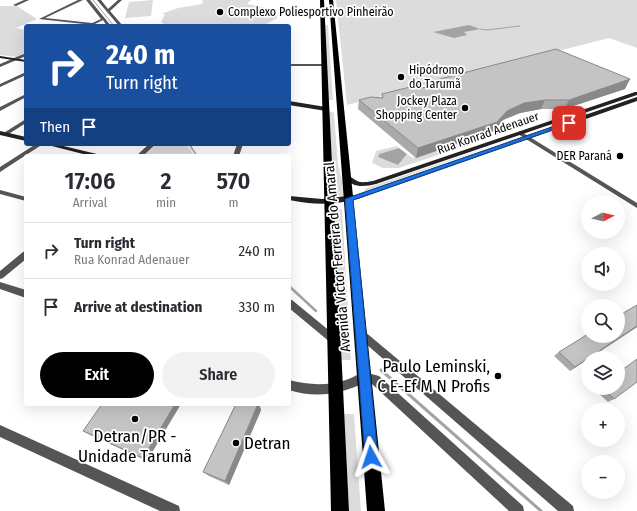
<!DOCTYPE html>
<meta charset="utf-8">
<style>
body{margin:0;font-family:"Fira Sans Condensed",sans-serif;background:#f2f2f3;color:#2b2b33;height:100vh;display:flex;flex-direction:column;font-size:15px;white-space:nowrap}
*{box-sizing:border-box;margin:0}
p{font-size:13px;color:#7c7c81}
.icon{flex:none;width:22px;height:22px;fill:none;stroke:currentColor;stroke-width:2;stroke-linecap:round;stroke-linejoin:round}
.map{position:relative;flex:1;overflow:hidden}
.sheet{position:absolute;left:24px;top:154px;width:267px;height:252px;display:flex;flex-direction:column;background:#fff;border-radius:4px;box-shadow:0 4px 16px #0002}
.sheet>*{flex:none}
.top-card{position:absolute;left:24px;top:24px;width:267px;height:122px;border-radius:4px;box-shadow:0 4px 16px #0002;background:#1a4fa0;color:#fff;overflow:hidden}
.needle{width:26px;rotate:83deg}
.tools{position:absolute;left:581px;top:195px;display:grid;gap:8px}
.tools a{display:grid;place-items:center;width:44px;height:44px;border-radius:50%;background:#fff;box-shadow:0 4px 16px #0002;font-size:20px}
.pin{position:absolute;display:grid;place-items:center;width:34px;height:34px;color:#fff;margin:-17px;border-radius:8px;box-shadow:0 2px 6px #0006}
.me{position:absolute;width:44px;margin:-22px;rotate:355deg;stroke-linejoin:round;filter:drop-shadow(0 0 3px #0008)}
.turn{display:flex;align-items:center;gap:14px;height:84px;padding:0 16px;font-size:18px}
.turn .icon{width:52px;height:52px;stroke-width:2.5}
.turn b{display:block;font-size:28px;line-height:34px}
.then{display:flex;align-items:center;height:38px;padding:0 16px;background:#0003;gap:8px;font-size:15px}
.eta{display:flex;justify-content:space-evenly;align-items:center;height:68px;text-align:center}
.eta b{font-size:24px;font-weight:600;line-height:28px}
.button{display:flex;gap:8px;margin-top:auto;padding:8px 16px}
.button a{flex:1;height:46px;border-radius:24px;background:#000;color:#fff;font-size:16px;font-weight:600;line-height:46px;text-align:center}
.button a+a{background:#f2f2f3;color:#2b2b33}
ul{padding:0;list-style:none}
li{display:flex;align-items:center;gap:12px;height:56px;padding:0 16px;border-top:1px solid #e1e1e2}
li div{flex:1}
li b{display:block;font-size:15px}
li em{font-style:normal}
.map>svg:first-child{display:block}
.green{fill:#dcdcdc}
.water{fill:#a3a3a3}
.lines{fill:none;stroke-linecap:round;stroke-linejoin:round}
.stream-far3{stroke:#a3a3a3;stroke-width:1}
.stream-far2{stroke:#a3a3a3;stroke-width:1.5}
.stream-far1{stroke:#a3a3a3;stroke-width:2.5}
.stream{stroke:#a3a3a3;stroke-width:3}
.minor{fill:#555;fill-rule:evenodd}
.tertiary{fill:#555;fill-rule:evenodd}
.secondary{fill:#222;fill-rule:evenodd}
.trunk{fill:#000;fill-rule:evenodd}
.wall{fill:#a9a9a9}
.shaded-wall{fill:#898989}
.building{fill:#c4c4c4;stroke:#898989}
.route{fill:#1a73e8;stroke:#114b97}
.poi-dot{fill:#000;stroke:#fff;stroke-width:1.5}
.labels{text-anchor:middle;stroke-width:3.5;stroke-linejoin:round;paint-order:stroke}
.far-poi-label{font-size:12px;fill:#000;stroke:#fff;text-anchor:start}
.far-street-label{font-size:12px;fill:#000;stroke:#fff}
.street-label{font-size:14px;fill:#000;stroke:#fff}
.near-poi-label{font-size:17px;fill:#000;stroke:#fff;text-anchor:end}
</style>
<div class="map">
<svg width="637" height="511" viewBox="0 0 637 511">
<rect width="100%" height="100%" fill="#fff"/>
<path class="green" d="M153,0L151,16L125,18L129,2Z
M203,0H251L247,4L268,8L277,13V18L263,26H167L161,22L165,14H161L178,8L202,4Z
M336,0H637V48L609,38L347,105Z
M0,6H17L37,19L16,28L26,30V52L17,57L0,55Z
M325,25H328L333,100H328Z
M329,111L334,113L338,165L342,180L343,196H334Z
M515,138L368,190L365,191L364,189Z
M157,144H186L195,156H144Z
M457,144L462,147L399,168H383L372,163L376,151L397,146L399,148L379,154L378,157L398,165L407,154L413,158Z
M342,209L351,360H341L334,210Z
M344,414H354L361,511H349Z"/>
<path class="water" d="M469,25L480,29L464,32L467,35L454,38L433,32Z
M399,148L407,154L398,165L378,157L379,154Z"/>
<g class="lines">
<path class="stream-far3" d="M93,0L114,26
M480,29L487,30L520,26"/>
<path class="stream-far2" d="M189,144L197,156"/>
<path class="stream-far1" d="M289,286L316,311"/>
<path class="stream" d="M381,370L541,511"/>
<path class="minor" d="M24,0H29L16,6L13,5Z
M78,0H83L45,18L92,23L93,25L39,19Z
M26,72V75L0,87V84Z
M26,119V123L7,135L2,134Z
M36,144H43L0,172V167Z
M149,144H156L143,156H136Z
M0,190L26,197V201L0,194Z
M26,251V259L3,278L0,279V271L23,252Z
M289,299L292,300L337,337L339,340L337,343L334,344L331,343L289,308Z
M361,330L364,331L573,506L574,511H558L358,337L356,334L358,331Z
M364,372L379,376L523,506L524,511H509L372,384L360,381L359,377L360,373Z
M0,425L179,506L180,511H160L0,437Z"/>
<path class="tertiary" d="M86,0H90L111,26H107L103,20L91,26H86L101,19Z
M97,0H101L108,9L118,0H122L110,11L123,26H119Z
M26,53V56L0,67V64Z
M289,64H325L327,65L325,66H289Z
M26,94V97L0,111V107Z
M520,131L637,203V208L518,134L517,133Z
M237,144H243L239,156H233Z
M0,282L26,290V298L0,289Z
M364,372L368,373L369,377L368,381C342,394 317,399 289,390V380C308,385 327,386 346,380C352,378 358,374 364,372Z"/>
<path class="secondary" d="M0,56L26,60V62L0,58Z
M635,92H637V95L376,184C364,187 352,188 344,177L347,175C359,181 356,184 373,181Z
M637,97V101L358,199C335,205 313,205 289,200V196L322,199L355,195Z
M289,101L326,107L329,109L326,111L289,105Z
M0,131L26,137V141L0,135Z
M44,144H55L101,155L102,156H91Z"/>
<path class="trunk" d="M320,0H324L349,511H331Z
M329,0H333L385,511H367Z"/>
</g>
<path class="wall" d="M432,81L625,89L564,109H541L520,113L503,120L494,131L416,158L358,109L359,100L382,97V94L418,89L432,85Z
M637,305V327L590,358H588V359L570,371L554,356L559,352Z
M597,388H618L614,399L608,402L595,390Z
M102,404L147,461L88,434L83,431Z
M236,404H259L261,410L229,485L209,476L203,472Z"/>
<path class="shaded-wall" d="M630,79L625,89L564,109L569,100Z
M545,100L541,109L520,113L503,120L494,131L416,158L418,148L524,103Z
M637,326V327L590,358H589Z
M588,358V359L570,371L575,367Z
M175,404H181L147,461L143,458Z
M258,404H259L261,410L229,485L225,481Z"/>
<path class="building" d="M556,49L630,79L569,100H545L524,103L507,111L497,122L418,148L359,100L371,97L383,98L382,94L414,86L418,89L437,84L432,81Z
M637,305V326L575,367L559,352L588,334V336H618V316Z
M637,359V382L614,399L603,388H618V373Z
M102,404H175L143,458L83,431Z
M236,404H258L225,481L203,472Z"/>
<path class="route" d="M567,122L572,123L353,200L378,457L376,461L371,463L367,461L365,457L345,199Z"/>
<g class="poi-dot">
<circle cx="220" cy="12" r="4"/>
<circle cx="401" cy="77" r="4"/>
<circle cx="465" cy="108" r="4"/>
<circle cx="620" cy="156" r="4"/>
<circle cx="498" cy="376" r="4"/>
<circle cx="135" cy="419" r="4"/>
<circle cx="236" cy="443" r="4"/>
</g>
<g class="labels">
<g class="far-poi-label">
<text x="228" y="16">Complexo Poliesportivo Pinheirão</text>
<text x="409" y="74">Hipódromo<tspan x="409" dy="14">do Tarumã</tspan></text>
<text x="457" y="105" text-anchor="end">Jockey Plaza<tspan x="457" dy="14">Shopping Center</tspan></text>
<text x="612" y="160" text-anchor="end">DER Paraná</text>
</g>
<g class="far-street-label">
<text transform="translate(488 133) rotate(-19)" y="4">Rua Konrad Adenauer</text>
</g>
<g class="street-label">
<text transform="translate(337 257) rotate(-95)" y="5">Avenida Victor Ferreira do Amaral</text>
</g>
<g class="near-poi-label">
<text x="490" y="372">Paulo Leminski,<tspan x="490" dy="20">C E-Ef M N Profis</tspan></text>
<text x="135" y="442" text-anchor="middle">Detran/PR -<tspan x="135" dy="20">Unidade Tarumã</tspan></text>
<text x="244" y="449" text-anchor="start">Detran</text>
</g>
</g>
</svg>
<div class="tools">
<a><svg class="needle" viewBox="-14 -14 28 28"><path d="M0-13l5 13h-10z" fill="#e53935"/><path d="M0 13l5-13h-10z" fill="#7c7c81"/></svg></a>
<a><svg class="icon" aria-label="sound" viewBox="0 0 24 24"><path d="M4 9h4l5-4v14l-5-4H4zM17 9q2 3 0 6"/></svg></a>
<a><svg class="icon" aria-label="search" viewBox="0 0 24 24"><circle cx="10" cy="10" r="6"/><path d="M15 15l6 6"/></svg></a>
<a><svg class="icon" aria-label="layers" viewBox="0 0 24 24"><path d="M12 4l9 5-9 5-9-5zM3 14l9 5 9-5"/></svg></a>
<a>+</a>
<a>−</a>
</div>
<div class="pin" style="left:569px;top:123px;background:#d93025"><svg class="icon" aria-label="arrive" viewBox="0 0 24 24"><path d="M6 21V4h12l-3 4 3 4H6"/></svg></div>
<svg class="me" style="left:371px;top:457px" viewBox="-20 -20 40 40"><path d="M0-17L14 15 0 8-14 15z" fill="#1a73e8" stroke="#fff" stroke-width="4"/></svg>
<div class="top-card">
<div class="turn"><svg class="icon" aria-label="right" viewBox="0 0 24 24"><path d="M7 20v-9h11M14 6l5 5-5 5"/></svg><div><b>240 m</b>Turn right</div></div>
<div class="then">Then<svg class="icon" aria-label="arrive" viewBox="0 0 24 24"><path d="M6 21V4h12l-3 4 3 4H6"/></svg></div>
</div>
<section class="sheet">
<div class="eta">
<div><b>17:06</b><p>Arrival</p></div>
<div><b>2</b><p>min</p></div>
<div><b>570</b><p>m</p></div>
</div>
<ul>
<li><svg class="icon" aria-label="right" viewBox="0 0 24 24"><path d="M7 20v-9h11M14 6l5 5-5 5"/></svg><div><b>Turn right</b><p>Rua Konrad Adenauer</p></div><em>240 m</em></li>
<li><svg class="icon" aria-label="arrive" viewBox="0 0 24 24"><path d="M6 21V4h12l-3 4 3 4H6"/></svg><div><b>Arrive at destination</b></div><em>330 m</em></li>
</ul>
<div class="button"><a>Exit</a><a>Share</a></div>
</section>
</div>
